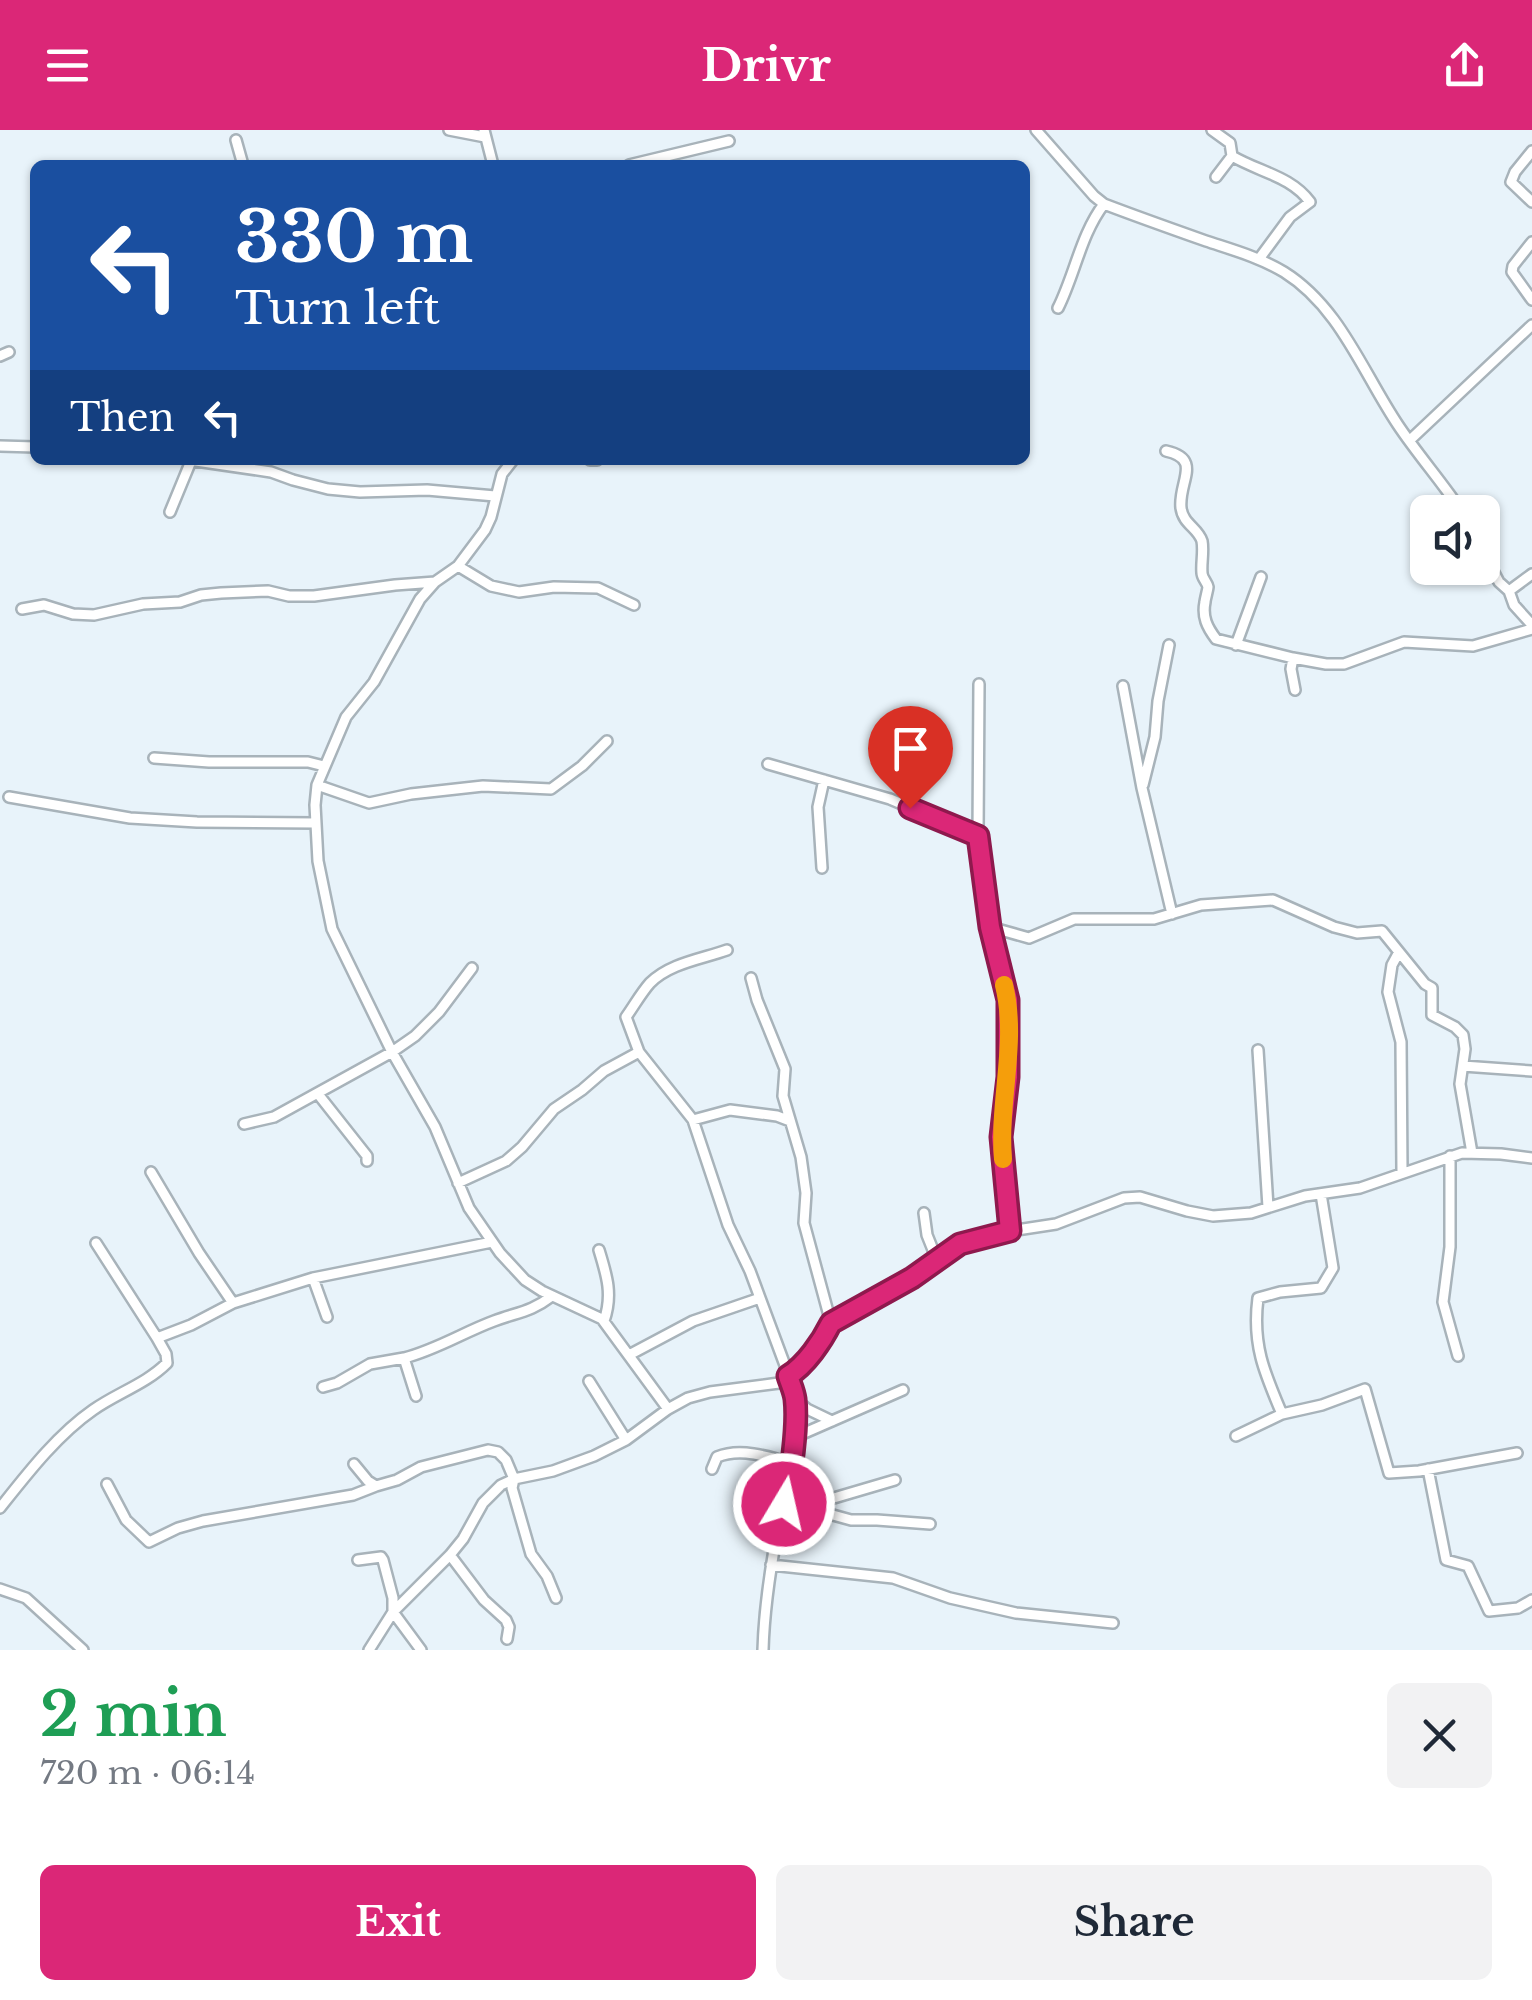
<!DOCTYPE html>
<meta charset="utf-8">
<style>
body{margin:0;font-family:"Libre Baskerville",serif;background:#f2f2f3;color:#1f2937;height:100vh;display:flex;flex-direction:column;font-size:38px;white-space:nowrap}
*{box-sizing:border-box;margin:0}
p{font-size:32px;color:#747a83}
.icon{flex:none;width:55px;height:55px;fill:none;stroke:currentColor;stroke-width:2;stroke-linecap:round;stroke-linejoin:round}
.map{position:relative;height:1520px;overflow:hidden}
.panel{display:flex;flex-direction:column;background:#fff;flex:1}
.panel>*{flex:none}
.guide{position:absolute;left:30px;top:30px;width:1000px;height:305px;border-radius:15px;box-shadow:0 2px 8px #0004;background:#1a4fa0;color:#fff;overflow:hidden}
.controls{position:absolute;left:1410px;top:365px;display:grid;gap:20px}
.controls a{display:grid;place-items:center;width:90px;height:90px;border-radius:15px;background:#fff;box-shadow:0 2px 8px #0004;font-size:50px}
.pin{position:absolute;display:grid;place-items:center;width:85px;height:85px;color:#fff;margin:-102px -42px;border-radius:50% 50% 50% 0;rotate:-45deg;box-shadow:0 0 10px #0007}
.pin .icon{rotate:45deg}
.me{position:absolute;width:110px;margin:-55px;rotate:9deg;stroke-linejoin:round;filter:drop-shadow(0 0 8px #0008)}
.turn{display:flex;align-items:center;gap:35px;height:210px;padding:0 40px;font-size:45px}
.turn .icon{width:130px;height:130px;stroke-width:2.5}
.turn b{display:block;font-size:70px;line-height:85px}
.then{display:flex;align-items:center;height:95px;padding:0 40px;background:#0003;gap:20px;font-size:38px}
.round{display:grid;place-items:center;flex:none;width:105px;height:105px;border-radius:15px;background:#f2f2f3}
.headline{display:flex;align-items:center;justify-content:space-between;height:170px;padding:0 40px}
h1{font-size:60px;font-weight:800;line-height:75px;color:#1e9e55}
.cta{display:flex;gap:20px;margin-top:auto;padding:20px 40px}
.cta a{flex:1;height:115px;border-radius:15px;background:#db2777;color:#fff;font-size:40px;font-weight:800;line-height:115px;text-align:center}
.cta a+a{background:#f2f2f3;color:#1f2937}
header{display:flex;justify-content:space-between;align-items:center;height:130px;padding:0 40px;background:#db2777;color:#fff;font-size:45px;font-weight:800}
.map>svg:first-child{display:block}
.lines{fill:none;stroke-linecap:round;stroke-linejoin:round}
.minor-casing{stroke:#a8b3ba;stroke-width:14}
.minor{stroke:#fff;stroke-width:9}
.route-casing{stroke:#8e194d;stroke-width:25}
.route{stroke:#db2777;stroke-width:18}
.slow{stroke:#f59e0b;stroke-width:18}
</style>
<header><svg class="icon" aria-label="menu" viewBox="0 0 24 24"><path d="M4 6h16M4 12h16M4 18h16"/></svg>Drivr<svg class="icon" aria-label="share" viewBox="0 0 24 24"><path d="M12 15V3M7 8l5-5 5 5M5 13v7h14v-7"/></svg></header>
<div class="map">
<svg width="1532" height="1520" viewBox="0 0 1532 1520">
<rect width="100%" height="100%" fill="#e8f3fa"/>
<g class="lines">
<defs>
<path id="minor" d="M449,0L485,7
M484,0L493,35
M1036,0L1094,66L1104,74C1138,87 1172,99 1206,111C1233,120 1259,127 1284,142C1340,177 1363,243 1398,295C1418,325 1442,352 1462,382
M1212,0L1230,13L1232,26
M236,10L243,35
M1532,21L1515,42L1511,52L1532,72
M629,35L729,11
M1216,47L1232,26C1259,42 1291,46 1310,72L1290,87L1259,129
M1532,112L1513,136L1512,142L1532,170
M1058,178C1075,144 1081,104 1104,74
M0,226L9,222
M1410,310L1532,195
M0,316L35,317
M1166,321C1203,329 1178,352 1181,378C1183,394 1198,398 1202,411C1204,421 1201,433 1202,443C1202,448 1207,452 1208,457C1208,459 1205,470 1205,472C1202,487 1207,497 1216,509L1293,528
M189,330L271,342L293,350L328,359L360,362L427,360L495,366
M513,330L502,344L491,387L485,400L458,436L435,452L420,469L374,552L346,587L317,655L315,675L318,731L332,799L392,922L435,997L469,1078L500,1123L525,1150L542,1161L602,1189L668,1279
M590,330H597
M170,382L191,331
M1482,420L1499,452L1509,461L1514,475L1532,495
M458,436L491,456L519,462L554,457L598,458L634,475
M1509,461L1532,444
M22,479L44,475L73,484L94,485L143,474L180,472L201,465L221,463L268,461L289,466H314L395,455L435,452
M1236,515L1261,447
M979,554L978,706L990,797L1008,870L1007,947L1001,1007L1010,1101
M1123,556L1142,658L1172,784
M1295,560L1291,539L1293,528L1326,534H1344L1404,512L1473,516L1532,499
M154,628L209,632H308L324,636
M768,634L890,669L978,706
M317,655L369,673L411,664L483,656L551,659L582,636L607,611
M1143,655L1155,607L1158,571L1169,515
M9,667L130,688L197,692L315,693
M822,738L818,677L824,650
M990,797L1029,808L1074,789H1154L1201,775L1273,770L1334,797L1357,803L1382,801L1425,854L1432,858V885L1455,897L1463,905L1465,919L1460,954L1472,1023
M727,820C702,829 670,833 650,853C641,863 634,876 626,887L639,922L693,990L728,1095L750,1141L789,1246
M1399,822L1392,835L1388,862L1401,912L1402,1042
M751,848L757,870L785,939L783,966L801,1027L806,1063L804,1093L831,1193
M1258,920L1268,1077
M1463,936L1532,941
M318,964L367,1026V1031
M693,990L730,980L777,986L790,991
M244,994L274,987L392,922L415,906L439,882L472,838
M1450,1026V1117L1443,1172L1458,1226
M151,1042L199,1123L233,1173
M458,1053L506,1031L522,1017L554,979L582,960L604,941L639,922
M924,1083L927,1105L937,1130
M96,1113L157,1208L191,1195L233,1173L313,1148L492,1112
M599,1120C607,1146 613,1165 604,1191
M313,1148L327,1187
M629,1225L693,1191L760,1168
M404,1228C436,1220 464,1202 494,1191C518,1182 531,1182 552,1166
M589,1251L626,1310
M323,1257L337,1253L370,1234L404,1228L416,1266
M795,1269L807,1279L832,1291
M1282,1284C1264,1242 1252,1214 1258,1168L1280,1162L1321,1158L1333,1138L1321,1064
M1236,1306L1282,1284L1322,1275L1365,1259L1389,1343L1419,1341L1517,1323
M793,1308L903,1260
M354,1334L368,1351L376,1356L397,1350L421,1337L488,1320L498,1322L506,1330L514,1349L512,1358L531,1424L547,1446L556,1468
M712,1339L717,1327C741,1317 766,1327 790,1332
M1428,1339L1446,1430L1468,1436L1489,1481L1518,1478L1532,1470
M107,1354L126,1390L149,1412L178,1398L203,1391L353,1365L376,1356
M795,1369L822,1382L851,1390H877L930,1394
M800,1369L827,1370L895,1350
M0,1378C27,1344 57,1305 93,1280C117,1263 146,1254 167,1233L166,1224L157,1208
M450,1425L484,1470L506,1490L509,1497L507,1509
M358,1430L381,1427L383,1430L393,1468V1482L421,1520
M771,1435L893,1448L950,1468L1016,1483L1113,1493
M0,1459L26,1468L83,1520
M369,1520L393,1482L450,1425L463,1409L483,1373L501,1355L514,1349L553,1341L594,1326L626,1310L668,1279L688,1268L710,1262L779,1253C800,1242 820,1215 831,1193L912,1148L960,1114L1010,1101L1056,1094L1124,1068L1140,1067L1187,1081L1213,1086L1251,1083L1305,1066L1360,1058L1462,1023L1501,1024L1532,1028
M763,1520C764,1481 770,1441 777,1403C779,1387 786,1372 789,1357C794,1325 798,1279 789,1248"/>
</defs>
<use href="#minor" class="minor-casing"/>
<use href="#minor" class="minor"/>
</g>
<g class="lines">
<defs>
<path id="route" d="M784,1374C791,1349 798,1295 795,1269C794,1261 790,1253 788,1246C806,1235 822,1211 831,1193L912,1148L960,1114L1010,1101L1001,1007L1008,947V870L990,797L978,706L910,678"/>
</defs>
<use href="#route" class="route-casing"/>
<use href="#route" class="route"/>
<path class="slow" d="M1003,1029C998,971 1018,912 1004,855"/>
</g>
</svg>
<div class="controls">
<a><svg class="icon" aria-label="sound" viewBox="0 0 24 24"><path d="M4 9h4l5-4v14l-5-4H4zM17 9q2 3 0 6"/></svg></a>
</div>
<div class="pin" style="left:910px;top:678px;background:#d93025"><svg class="icon" aria-label="arrive" viewBox="0 0 24 24"><path d="M6 21V4h12l-3 4 3 4H6"/></svg></div>
<svg class="me" style="left:784px;top:1374px" viewBox="-20 -20 40 40"><circle r="17" fill="#db2777" stroke="#fff" stroke-width="3"/><path d="M0-11L8 9 0 5-8 9z" fill="#fff"/></svg>
<div class="guide">
<div class="turn"><svg class="icon" aria-label="left" viewBox="0 0 24 24"><path d="M17 20v-9H6M10 6l-5 5 5 5"/></svg><div><b>330 m</b>Turn left</div></div>
<div class="then">Then<svg class="icon" aria-label="left" viewBox="0 0 24 24"><path d="M17 20v-9H6M10 6l-5 5 5 5"/></svg></div>
</div>
</div>
<section class="panel">
<div class="headline"><div><h1>2 min</h1><p>720 m · 06:14</p></div><a class="round"><svg class="icon" aria-label="close" viewBox="0 0 24 24"><path d="M6 6l12 12M18 6L6 18"/></svg></a></div>
<div class="cta"><a>Exit</a><a>Share</a></div>
</section>
